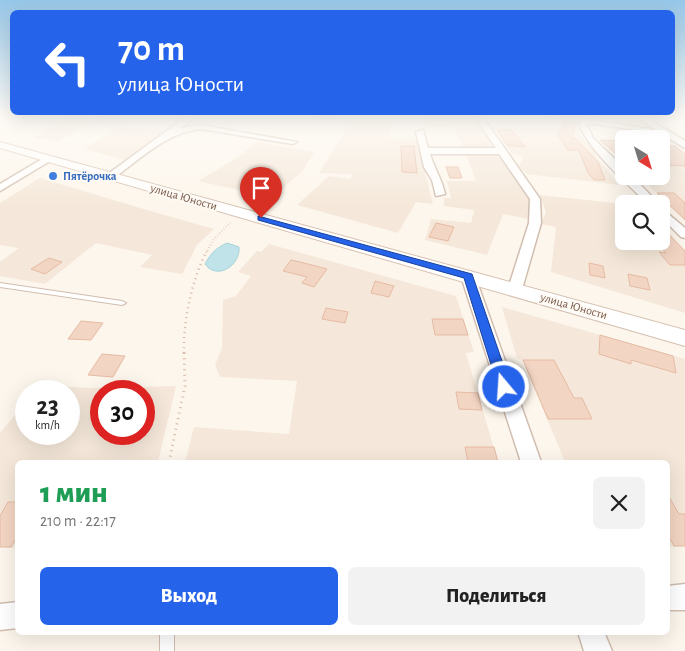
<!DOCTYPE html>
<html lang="ru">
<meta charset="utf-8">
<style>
body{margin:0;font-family:"Alegreya Sans",sans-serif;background:#f2f2f2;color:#222;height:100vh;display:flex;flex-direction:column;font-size:19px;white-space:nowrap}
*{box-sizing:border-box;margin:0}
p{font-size:16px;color:#767676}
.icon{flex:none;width:28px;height:28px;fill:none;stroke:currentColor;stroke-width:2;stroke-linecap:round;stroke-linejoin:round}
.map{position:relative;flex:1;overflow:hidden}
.panel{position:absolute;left:15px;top:460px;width:655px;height:175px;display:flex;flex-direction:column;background:#fff;border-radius:8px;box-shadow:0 5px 20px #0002}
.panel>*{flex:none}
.banner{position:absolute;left:10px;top:10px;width:665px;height:105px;border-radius:8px;box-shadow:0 5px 20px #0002;background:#2563eb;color:#fff;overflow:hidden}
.needle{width:32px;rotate:142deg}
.tools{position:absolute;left:615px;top:130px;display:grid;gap:10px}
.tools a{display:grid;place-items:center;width:55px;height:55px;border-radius:8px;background:#fff;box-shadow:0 5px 20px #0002;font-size:25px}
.speed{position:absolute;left:15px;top:380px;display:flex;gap:10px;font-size:25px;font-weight:700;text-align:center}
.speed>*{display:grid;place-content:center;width:65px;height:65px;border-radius:50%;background:#fff;box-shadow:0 5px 20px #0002;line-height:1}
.speed small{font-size:12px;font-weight:400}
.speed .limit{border:8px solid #d22;background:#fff;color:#111}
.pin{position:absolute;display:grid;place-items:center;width:42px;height:42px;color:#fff;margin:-51px -21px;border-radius:50% 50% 50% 0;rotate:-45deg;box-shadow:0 0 5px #0007}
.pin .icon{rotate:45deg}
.me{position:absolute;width:55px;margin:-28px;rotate:342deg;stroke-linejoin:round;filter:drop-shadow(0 0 4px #0008)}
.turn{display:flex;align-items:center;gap:18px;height:105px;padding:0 25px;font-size:22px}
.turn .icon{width:65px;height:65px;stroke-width:2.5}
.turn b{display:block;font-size:35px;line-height:42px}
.round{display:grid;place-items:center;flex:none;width:52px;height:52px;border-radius:8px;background:#f2f2f2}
.summary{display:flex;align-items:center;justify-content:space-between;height:85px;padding:0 25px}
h1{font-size:30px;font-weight:800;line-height:38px;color:#1e9e55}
.action{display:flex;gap:10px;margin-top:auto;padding:10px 25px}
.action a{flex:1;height:58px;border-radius:8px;background:#2563eb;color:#fff;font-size:20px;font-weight:800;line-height:58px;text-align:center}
.action a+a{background:#f2f2f2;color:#222}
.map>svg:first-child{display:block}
.residential{fill:#f5e8da;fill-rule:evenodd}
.water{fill:#bfe3e8;stroke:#a5d3da}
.building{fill:#f3d5c3;stroke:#e6bba3}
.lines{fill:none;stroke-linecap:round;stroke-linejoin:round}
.lane-casing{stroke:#d1beb0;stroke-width:2}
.street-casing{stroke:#d1beb0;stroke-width:3}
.secondary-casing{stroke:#d6c0b0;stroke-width:2}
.path-far2{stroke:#d9b8a5;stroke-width:2;stroke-dasharray:0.5 2.5;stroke-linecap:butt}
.path-far1{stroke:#d9b8a5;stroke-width:2.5;stroke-dasharray:1 4;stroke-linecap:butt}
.path{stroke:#d9b8a5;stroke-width:3;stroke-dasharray:1 4.5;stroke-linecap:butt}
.lane{fill:#fff;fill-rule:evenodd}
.street{fill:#fff;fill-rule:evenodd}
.secondary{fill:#fff;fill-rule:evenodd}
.route{fill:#2563eb;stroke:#184099}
.shop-dot{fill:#3f7fe0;stroke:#fffaf3;stroke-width:2}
.labels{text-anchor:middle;stroke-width:4;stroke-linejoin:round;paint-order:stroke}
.far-shop-label{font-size:12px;font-weight:bold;fill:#366cbe;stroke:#fffaf3;text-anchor:start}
.far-street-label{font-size:12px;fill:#7a5c4d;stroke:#fffaf3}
</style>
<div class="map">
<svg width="685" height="651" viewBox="0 0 685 651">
<rect width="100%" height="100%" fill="#fdf6ec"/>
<path class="residential" d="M71,116L93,121L59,141L33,138Z
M424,116H476L492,148H463L454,127H428Z
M563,116H615L638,120L655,129Z
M350,123L391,124L390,138H417L433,204L416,202L398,233L297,205L329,176L350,179L353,174L319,173Z
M571,126L599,155H595L619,185L527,174L519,166L523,158L521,155L512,154L493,127Z
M117,127L142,129L164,132L125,160L85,149Z
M257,142L314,152L303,170L277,194L243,191L198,181L240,156Z
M661,150L685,154V220L639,176H661Z
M466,154H501L531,198L528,219L503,214L487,255L425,240L431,219L471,223L474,210L444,206V198H451L447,181H476Z
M40,178L147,210L214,229L197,245L182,274L140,267L152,255L96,243L45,284L0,276V262L19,248L0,245V203Z
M540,195L624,204V241H661V226L685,251V313L551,272L556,227L541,224L546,212Z
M269,244L456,296L474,352L466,353L498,462H185L194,427L289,434L297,381L220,377L215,365L222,348L223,300L236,296L251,276L238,272L257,251L261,252Z
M502,307L685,359V546L668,547V462H565L523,361L517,358Z
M41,385L90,388L176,386L158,462H18L17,548L0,547V433L26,402V434H69V391H36ZM101,391H144V434H101Z"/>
<path class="water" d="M227,243L239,247C241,265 217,281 205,264C211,253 216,248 227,243Z"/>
<path class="building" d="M564,121L577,123L571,139L575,138L598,162L605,180H594L588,173L579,150H568L558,135Z
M497,130H512L525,147L507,145Z
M600,140L624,141V154L615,153Z
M401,146H414L417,173L402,172Z
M661,146H675L685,154V166L661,165Z
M446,167H458L462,178H450Z
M657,193H674L685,203V220Z
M436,223L454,227L448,241L429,237Z
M661,226L685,251V265H670L659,252L666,253L661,247Z
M49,258L62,262L45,274L31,269Z
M291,260L304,263L327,269L314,287L302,283L307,277L283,271Z
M589,263L603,266L605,278L590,275Z
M628,274L647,278L650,290L630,286Z
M375,281L394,286L389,297L371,293Z
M326,308L348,312L345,323L322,319Z
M432,319H463L468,335H435Z
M81,321L103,323L91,340L68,339Z
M600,335L673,356L676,373L631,360V364L599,354Z
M102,354L125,356L113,377L88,375Z
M523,360H554L574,398H582L592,419H548Z
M456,392L478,393L482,410L459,409Z
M465,447H494L498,462H468Z
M668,495L679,514H685V546H674L668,535Z
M8,502H18V536L11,547H0V516Z"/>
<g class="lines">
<defs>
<path id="lane" d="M668,116L685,117V119L670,117Z
M0,283L122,301L126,303L122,305L0,287Z
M160,632H174V651H160Z"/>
<path id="street" d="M103,116H112L105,121H99L98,119Z
M187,116H196L181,128L201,125L297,142L293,144L201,129C167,132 140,159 114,178H108V174Z
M317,116H328L324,118Z
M474,116H482L540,199L541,223L522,289L515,294L508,289L529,223L530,199L499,154H430C434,168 442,179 445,194L436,196L432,180L424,167L416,132L423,130L428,148H496Z
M549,116H567L656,130L635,116H644L685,141V148L670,139L642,131L588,123L587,125L593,138L624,168V176H632L659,204H648C624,180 594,156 579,125L581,122Z
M47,156L51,159L50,161L0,191V184Z
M661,208L685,228V238L681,237L661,217Z
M468,272L475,276L541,462H521L461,276Z
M685,584V610H668V586Z
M18,602V628L0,630V604Z
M578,632H604L612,651H584Z"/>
<path id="secondary" d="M0,142L685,330V346L0,148Z"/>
</defs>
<use href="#lane" class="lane-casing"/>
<use href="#street" class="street-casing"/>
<use href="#secondary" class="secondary-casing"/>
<path class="path-far2" d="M206,253L214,239L231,222"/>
<path class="path-far1" d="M184,353C183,322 192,278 207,251"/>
<path class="path" d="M169,462L185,386L184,351"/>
<use href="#lane" class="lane"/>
<use href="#street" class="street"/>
<use href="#secondary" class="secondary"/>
</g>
<linearGradient id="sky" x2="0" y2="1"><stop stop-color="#97c7e8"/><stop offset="0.56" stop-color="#fefbf6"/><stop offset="1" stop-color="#fefbf6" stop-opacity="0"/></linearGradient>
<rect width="685" height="207" fill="url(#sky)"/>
<path class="route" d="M258,216L472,274L511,387L509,391L504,393L498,387L464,278L258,220Z"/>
<circle class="shop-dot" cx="53" cy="176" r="5"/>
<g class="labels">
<g class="far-shop-label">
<text x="63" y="180">Пятёрочка</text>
</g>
<g class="far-street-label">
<text transform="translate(184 197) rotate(16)" y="4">улица Юности</text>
<text transform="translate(574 306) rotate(16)" y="4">улица Юности</text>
</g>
</g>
</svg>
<div class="tools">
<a><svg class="needle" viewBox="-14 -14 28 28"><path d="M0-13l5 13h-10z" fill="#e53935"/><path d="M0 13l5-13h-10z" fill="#767676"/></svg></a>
<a><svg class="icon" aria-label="search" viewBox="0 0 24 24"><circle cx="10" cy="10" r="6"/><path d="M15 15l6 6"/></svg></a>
</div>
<div class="speed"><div>23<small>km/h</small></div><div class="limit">30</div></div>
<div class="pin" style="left:261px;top:218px;background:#d93025"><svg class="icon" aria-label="arrive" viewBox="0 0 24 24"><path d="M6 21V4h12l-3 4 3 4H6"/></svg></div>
<svg class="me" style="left:504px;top:387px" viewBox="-20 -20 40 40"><circle r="17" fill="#2563eb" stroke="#fff" stroke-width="3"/><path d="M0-11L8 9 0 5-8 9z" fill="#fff"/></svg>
<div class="banner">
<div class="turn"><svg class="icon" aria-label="left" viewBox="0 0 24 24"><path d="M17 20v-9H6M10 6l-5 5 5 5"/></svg><div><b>70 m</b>улица Юности</div></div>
</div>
<section class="panel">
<div class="summary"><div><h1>1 мин</h1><p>210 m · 22:17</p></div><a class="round"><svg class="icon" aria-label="close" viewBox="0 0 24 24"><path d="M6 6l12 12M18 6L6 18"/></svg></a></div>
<div class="action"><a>Выход</a><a>Поделиться</a></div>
</section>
</div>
